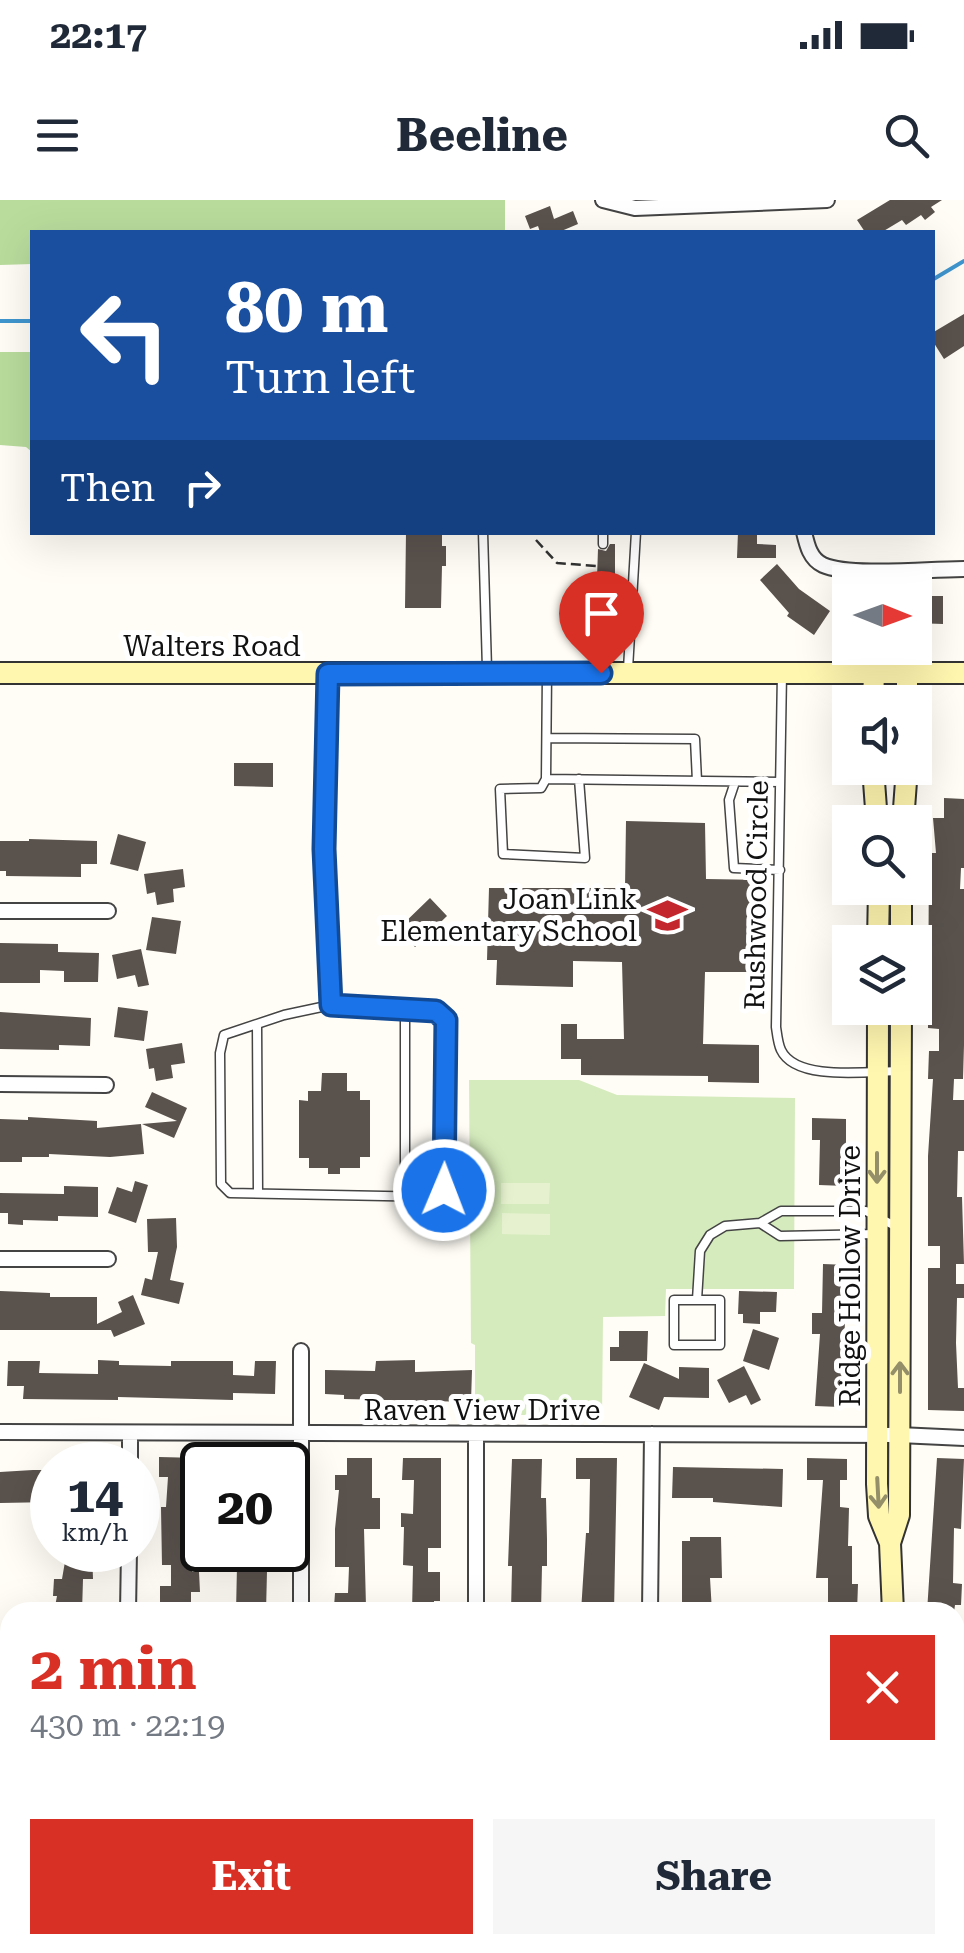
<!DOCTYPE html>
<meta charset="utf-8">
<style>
body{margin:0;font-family:"Roboto Serif",serif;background:#f6f6f7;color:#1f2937;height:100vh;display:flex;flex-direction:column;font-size:38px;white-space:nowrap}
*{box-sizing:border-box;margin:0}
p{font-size:32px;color:#747a83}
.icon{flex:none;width:55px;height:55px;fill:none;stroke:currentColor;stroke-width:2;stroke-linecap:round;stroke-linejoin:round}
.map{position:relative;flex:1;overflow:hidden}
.sheet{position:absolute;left:0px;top:1402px;width:965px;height:352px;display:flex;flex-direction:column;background:#fff;border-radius:30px 30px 0 0;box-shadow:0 10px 40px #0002}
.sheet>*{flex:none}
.guide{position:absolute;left:30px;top:30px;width:905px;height:305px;border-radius:0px;box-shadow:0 10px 40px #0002;background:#1a4fa0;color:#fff;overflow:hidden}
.needle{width:65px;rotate:91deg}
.tools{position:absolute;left:832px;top:365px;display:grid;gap:20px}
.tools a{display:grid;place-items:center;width:100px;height:100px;border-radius:0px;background:#fff;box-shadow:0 10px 40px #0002;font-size:50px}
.speed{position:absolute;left:30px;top:1242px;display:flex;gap:20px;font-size:50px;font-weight:700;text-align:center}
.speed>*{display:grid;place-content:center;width:130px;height:130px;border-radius:50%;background:#fff;box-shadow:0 10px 40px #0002;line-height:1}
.speed small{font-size:25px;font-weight:400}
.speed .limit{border:5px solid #111;border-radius:15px;background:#fff;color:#111}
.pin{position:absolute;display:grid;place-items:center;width:85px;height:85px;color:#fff;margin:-102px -42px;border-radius:50% 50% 50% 0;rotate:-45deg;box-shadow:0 0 10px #0007}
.pin .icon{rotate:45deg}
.me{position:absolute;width:110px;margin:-55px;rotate:1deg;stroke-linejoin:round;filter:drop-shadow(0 0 8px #0008)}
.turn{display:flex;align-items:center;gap:35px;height:210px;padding:0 30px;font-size:45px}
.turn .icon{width:130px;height:130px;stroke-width:2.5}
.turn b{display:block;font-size:70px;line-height:85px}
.then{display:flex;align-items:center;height:95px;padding:0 30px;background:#0003;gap:20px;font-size:38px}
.round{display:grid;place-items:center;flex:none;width:105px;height:105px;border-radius:0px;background:#f6f6f7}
.summary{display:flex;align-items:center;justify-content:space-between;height:170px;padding:0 30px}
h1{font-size:60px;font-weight:700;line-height:75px;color:#d93025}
.primary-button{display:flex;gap:20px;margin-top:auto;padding:20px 30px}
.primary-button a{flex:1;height:115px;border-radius:0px;background:#d93025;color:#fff;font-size:40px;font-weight:700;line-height:115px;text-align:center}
.primary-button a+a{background:#f6f6f7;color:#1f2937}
.status{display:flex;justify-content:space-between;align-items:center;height:70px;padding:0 50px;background:#fff;direction:ltr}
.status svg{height:28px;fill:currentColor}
header{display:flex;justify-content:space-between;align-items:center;height:130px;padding:0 30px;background:#fff;font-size:45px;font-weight:700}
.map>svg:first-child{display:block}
.green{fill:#d5ebbd}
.forest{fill:#b9dc9c}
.pitch{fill:#e6f2cf}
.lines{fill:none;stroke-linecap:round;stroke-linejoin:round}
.stream{stroke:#3f96cf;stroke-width:4}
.building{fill:#5a524d}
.lane-casing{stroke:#444;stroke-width:11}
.street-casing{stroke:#444;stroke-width:18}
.secondary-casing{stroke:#333;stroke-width:24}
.path{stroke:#333;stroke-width:2.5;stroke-dasharray:10 5;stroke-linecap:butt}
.lane{stroke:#fff;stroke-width:8}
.street{stroke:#fff;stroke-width:14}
.secondary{stroke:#fff6b0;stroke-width:20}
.oneway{stroke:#948f68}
.route-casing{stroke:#114b97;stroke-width:25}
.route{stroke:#1a73e8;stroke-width:18}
.labels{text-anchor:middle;stroke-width:10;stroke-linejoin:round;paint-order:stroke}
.street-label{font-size:28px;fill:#111;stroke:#fff}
.poi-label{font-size:28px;fill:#111;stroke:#fff;text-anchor:end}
</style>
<div class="status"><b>22:17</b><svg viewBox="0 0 49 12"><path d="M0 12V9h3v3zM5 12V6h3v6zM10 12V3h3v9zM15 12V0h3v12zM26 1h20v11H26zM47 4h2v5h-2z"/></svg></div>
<header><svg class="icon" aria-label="menu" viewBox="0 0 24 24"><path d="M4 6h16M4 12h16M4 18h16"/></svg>Beeline<svg class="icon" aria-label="search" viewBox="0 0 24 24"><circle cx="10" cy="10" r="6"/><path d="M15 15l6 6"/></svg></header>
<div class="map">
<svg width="964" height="1753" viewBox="0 0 964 1753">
<rect width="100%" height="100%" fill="#fffdf5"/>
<path class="green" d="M469,880H579L617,895L795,898L794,1089H666L665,1116L603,1117L602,1215H475V1145L471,1143Z"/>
<path class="forest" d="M0,0H505V32H32V64L0,65Z
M0,152H32V252L26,247L0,245Z"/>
<path class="pitch" d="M501,983H550L549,1004H501Z
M502,1013L550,1014V1035L502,1034Z"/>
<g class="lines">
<path class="stream" d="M932,80L964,61
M0,121H32"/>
</g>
<path class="building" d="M890,0H942L931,7L935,12L925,20L921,15L906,25L902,20L882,32H865L857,20Z
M550,6L554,19L573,11L578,24L559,32H540L538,26L530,29L525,16Z
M964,114V146L944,159L932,140V133Z
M406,332H442V346H446V366H442L441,408H405Z
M738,332H757V344L776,345V358H737Z
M610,344H615V378H597L598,349L606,351Z
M777,364L799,389L830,411L814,435L787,416L789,413L760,380Z
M915,396H943V424L915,423Z
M234,563H273V587L234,586Z
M944,598L964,599V668H961L960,689H964V845L963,879H954L953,900H964V951H958L957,997H962L964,1064H956V1084H964V1098H957L956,1143L958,1188H964V1211L928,1210V1068H940V1046H928V956L933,879H928L929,851H939V829L928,828L929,653H936L933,618H944Z
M626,621L705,623L706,679L765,680L764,772H705L703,844L759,845V883L708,882V876L581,875V859H561V824H577V839H624L622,762L573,761V787L496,785L497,760H487L489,688H625Z
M118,634L146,642L138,671L110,664Z
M29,639L97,641V664H81V677L6,676V671H0V641H29Z
M183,669L185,687L173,689L174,702L157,705L155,692L147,694L144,674Z
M430,698L447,716L415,747L398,729Z
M152,717L181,721L176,754L146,750Z
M0,743L58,744V752L99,753L98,782H64V771L40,770V783H0Z
M141,749L149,785L138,787L135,775L117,779L112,755Z
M118,807L148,811L144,841L114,837Z
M0,812L91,818L90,846L59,845V850L0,849Z
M182,843L185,863L171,865L173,878L156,881L154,868L149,869L146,849Z
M322,873H347V891H360V900H370V957H360V968H340V974H328V968H309V958H299V900L308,901V891H321Z
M152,892L187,908L174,938L142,924L177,921L145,907Z
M28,917L97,921V928L141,924L144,954L110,957L49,954V957H22V962H0V919L28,920Z
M812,918L846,919V986L819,985L820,940H812Z
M135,981L148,985L136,1023L108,1013L117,987L132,992Z
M64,986L98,987V1017L58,1016V1021L23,1020V1025L8,1024V1013H0V993L64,994Z
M176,1018L177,1047L170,1080L184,1083L179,1104L141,1095L145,1078L152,1080L158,1052H148L147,1019Z
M823,1064L848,1065L844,1141L847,1142V1194H840V1207L815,1206L820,1134H812V1113H822Z
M0,1091L50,1093V1097H97V1124L122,1112L118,1102L133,1095L145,1124L114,1137L111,1130H0Z
M739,1091L777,1092L776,1112H760V1124L743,1123V1114H738Z
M753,1129L779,1138L769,1170L743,1161Z
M619,1131H648L647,1161H610V1147H619Z
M98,1160L119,1161V1165L171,1166V1161H233V1175L254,1176L255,1161H276L275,1194L233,1193V1200L118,1197V1200L23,1199L24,1186H7L8,1161H40L39,1173L98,1174Z
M415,1160V1172L472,1170L471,1202L344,1199V1195L325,1194V1170L375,1171L376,1161Z
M644,1163L679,1179V1167L709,1168V1198L664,1197L659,1210L629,1197Z
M744,1166L761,1200L751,1205L746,1195L729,1203L717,1180Z
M159,1257L199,1258V1278H191L190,1335L192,1372H199L200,1392H191V1412H160V1386H171V1365H162L161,1307H166L168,1277H159Z
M347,1258H372V1298H380V1329H364L366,1407H334L335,1393H348L349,1367H335V1329L339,1290H335V1275H347Z
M403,1258H441V1348H428V1372H440V1401H434V1412H412L413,1366L403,1365L404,1327H401V1313L413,1314L414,1280H402Z
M576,1258H617L614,1412H581L586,1333H589L590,1279H576Z
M807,1258L847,1259V1280H840V1307L849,1308L848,1346H852V1384H858L857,1412H828V1378H816L823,1280H807Z
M937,1258L964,1259L961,1329L954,1328L953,1383L962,1384L961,1405H955L954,1412H927Z
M512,1259H542L541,1298H546L547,1339V1366H542L541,1412H511L512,1366H508Z
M673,1267L783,1269L782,1307L713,1302V1298H672Z
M33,1270H52V1302L0,1303V1272Z
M690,1337H721L722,1378H710L712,1412H682V1341H690Z
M67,1350H92L93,1379H83L82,1412H54L57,1396H53L54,1379H62Z
M227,1350H256V1371H267L266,1412H236L237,1366L227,1365Z"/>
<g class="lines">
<defs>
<path id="lane" d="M483,332L487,469
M603,344V332
M628,469L636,332
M547,473L546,579L541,588L500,589L503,654L585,658L579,579
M782,473L776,827C777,834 778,844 781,850C796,882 869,871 900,871
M329,474L324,649L331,805L284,815L224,835L220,853L221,984L230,993L436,997L444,990L446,820L436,811L331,805
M547,538L695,539L697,581
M546,579L780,582
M735,582L729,600L734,668L780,670
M405,809V996
M257,824L258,993
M760,1023L780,1036L877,1034
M674,1100H720V1145H674Z
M697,1100L700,1051L710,1035L725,1026L760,1023L781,1011H866L897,1027"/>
<path id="street" d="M603,0L635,8L827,0
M804,332C807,345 810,359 823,365C850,377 931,369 964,369
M0,711H108
M0,884L106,885
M0,1059H108
M0,1232L899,1235L964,1238
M476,1235V1412
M130,1265V1234
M128,1412L129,1350
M301,1412V1151
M650,1412L652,1234
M0,1589L10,1580
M245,1745L252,1753
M70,1753L79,1745
M331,1753L339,1745
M569,1753L575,1745"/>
<path id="secondary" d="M0,473H964
M873,502L874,473
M907,502V473
M873,568L877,622
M903,622L907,568
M878,742L879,688
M901,742V688
M878,808L877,1284L879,1316L890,1343L893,1412
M890,1343L899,1315L901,808
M843,1753L846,1745"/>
</defs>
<use href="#lane" class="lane-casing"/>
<use href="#street" class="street-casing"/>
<use href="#secondary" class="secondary-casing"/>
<path class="path" d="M536,340L557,363L597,366"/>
<use href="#lane" class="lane"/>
<use href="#street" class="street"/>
<use href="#secondary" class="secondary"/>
</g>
<defs><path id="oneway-shaft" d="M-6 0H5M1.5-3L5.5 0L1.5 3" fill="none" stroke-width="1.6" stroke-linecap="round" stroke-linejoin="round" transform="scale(2.5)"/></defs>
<g class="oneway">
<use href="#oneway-shaft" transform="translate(877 968) rotate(90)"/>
<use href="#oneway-shaft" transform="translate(900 1177) rotate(-90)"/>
<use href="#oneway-shaft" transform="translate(878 1293) rotate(87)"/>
</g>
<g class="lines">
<defs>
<path id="route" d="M444,990L446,820L436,811L331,805L324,649L328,474L601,473"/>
</defs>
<use href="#route" class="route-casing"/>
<use href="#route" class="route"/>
</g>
<defs>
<symbol id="school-bare" viewBox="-9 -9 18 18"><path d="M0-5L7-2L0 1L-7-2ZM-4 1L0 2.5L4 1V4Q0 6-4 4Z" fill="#c4262e" stroke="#fff" stroke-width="2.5" paint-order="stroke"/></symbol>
</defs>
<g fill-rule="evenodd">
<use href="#school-bare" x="640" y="688" width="55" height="55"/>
</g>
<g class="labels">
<g class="street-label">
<text x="212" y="456">Walters Road</text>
<text transform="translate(756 695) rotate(-89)" y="10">Rushwood Circle</text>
<text transform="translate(850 1076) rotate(-90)" y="10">Ridge Hollow Drive</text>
<text x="482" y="1220">Raven View Drive</text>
</g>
<g class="poi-label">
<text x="637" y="709">Joan Link<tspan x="637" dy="32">Elementary School</tspan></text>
</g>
</g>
</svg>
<div class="tools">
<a><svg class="needle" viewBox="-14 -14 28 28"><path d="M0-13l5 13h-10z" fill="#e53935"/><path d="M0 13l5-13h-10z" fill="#747a83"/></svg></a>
<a><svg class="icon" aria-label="sound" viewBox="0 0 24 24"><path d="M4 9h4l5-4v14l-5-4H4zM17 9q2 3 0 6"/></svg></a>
<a><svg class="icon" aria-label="search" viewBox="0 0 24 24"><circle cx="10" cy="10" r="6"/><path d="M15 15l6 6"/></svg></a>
<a><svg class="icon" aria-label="layers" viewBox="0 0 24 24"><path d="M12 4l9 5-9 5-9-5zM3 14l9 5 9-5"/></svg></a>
</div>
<div class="speed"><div>14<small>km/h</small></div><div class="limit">20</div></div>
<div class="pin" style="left:601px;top:473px;background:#d93025"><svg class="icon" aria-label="arrive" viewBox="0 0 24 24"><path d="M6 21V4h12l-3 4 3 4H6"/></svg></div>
<svg class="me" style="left:444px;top:990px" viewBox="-20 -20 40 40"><circle r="17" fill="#1a73e8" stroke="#fff" stroke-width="3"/><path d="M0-11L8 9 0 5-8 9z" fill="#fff"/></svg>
<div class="guide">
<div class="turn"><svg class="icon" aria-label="left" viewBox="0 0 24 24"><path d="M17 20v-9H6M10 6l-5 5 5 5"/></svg><div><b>80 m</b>Turn left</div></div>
<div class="then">Then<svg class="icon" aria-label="right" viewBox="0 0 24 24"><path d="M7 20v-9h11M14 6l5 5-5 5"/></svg></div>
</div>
<section class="sheet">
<div class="summary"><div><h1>2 min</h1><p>430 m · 22:19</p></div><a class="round" style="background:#d93025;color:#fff"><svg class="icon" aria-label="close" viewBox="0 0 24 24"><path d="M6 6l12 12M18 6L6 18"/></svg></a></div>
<div class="primary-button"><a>Exit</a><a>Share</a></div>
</section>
</div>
